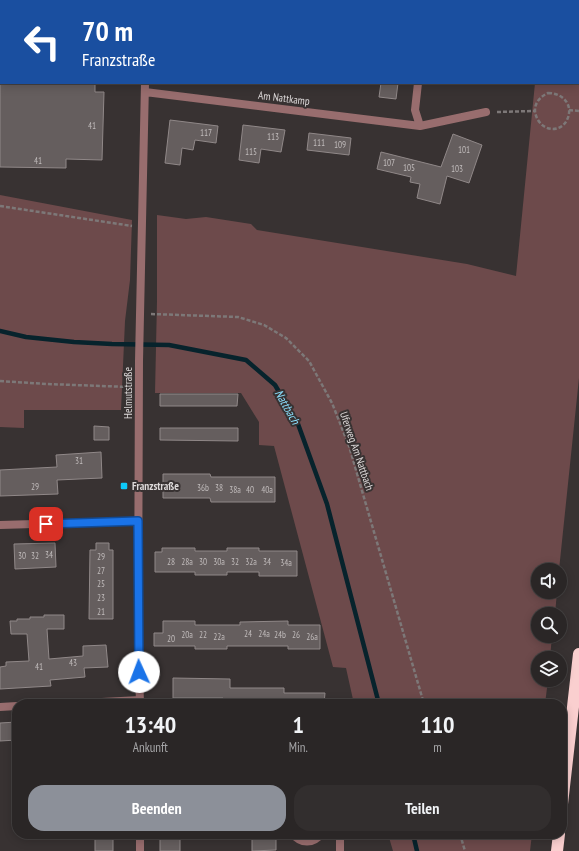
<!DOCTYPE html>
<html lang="de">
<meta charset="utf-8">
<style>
body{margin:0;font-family:"PT Sans Narrow",sans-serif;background:#322e2e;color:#f1f3f6;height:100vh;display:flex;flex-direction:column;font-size:15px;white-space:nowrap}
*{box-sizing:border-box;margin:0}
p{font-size:13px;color:#a5a5a7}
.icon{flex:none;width:22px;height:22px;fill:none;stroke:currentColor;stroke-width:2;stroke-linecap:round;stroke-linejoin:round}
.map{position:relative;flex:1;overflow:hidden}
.side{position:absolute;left:12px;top:699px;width:555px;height:140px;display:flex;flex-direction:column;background:#2a2626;border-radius:16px;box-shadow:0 2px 10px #0003,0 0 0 1px #464343}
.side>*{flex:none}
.guide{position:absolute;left:0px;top:0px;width:579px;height:84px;box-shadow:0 2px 10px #0003,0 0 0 1px #464343;background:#1a4fa0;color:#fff;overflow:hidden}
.controls{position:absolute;left:531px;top:563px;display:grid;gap:8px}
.controls a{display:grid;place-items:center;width:36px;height:36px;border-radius:50%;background:#2a2626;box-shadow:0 2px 10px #0003,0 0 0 1px #464343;font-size:20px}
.pin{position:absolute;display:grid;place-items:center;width:34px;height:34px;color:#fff;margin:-17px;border-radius:8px;box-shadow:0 2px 6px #0006}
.me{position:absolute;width:44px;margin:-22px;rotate:358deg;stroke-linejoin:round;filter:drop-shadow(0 0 3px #0008)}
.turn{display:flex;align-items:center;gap:14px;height:84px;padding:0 16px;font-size:18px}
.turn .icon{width:52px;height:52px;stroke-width:2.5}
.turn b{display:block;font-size:28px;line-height:34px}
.eta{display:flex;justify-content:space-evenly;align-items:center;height:68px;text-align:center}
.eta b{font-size:24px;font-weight:600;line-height:28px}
.action{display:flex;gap:8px;margin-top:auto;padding:8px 16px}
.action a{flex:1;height:46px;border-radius:16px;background:#8c9099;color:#fff;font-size:16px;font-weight:600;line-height:46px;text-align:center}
.action a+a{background:#322e2e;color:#f1f3f6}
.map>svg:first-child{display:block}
.green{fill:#6d4a4b}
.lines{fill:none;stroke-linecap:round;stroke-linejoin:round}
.stream{stroke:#07232c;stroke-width:4.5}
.building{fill:#655e5e;stroke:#908888}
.path{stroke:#7d7878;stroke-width:2.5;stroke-dasharray:4 2;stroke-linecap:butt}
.street{stroke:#986d6e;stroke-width:8}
.highway{stroke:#facfcf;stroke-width:12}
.route-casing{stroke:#114b97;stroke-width:10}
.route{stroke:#1a73e8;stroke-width:7}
.poi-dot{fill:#0dcafa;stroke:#383232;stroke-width:1.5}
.labels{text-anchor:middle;stroke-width:4;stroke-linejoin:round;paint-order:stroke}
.number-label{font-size:9px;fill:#c0bbbb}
.street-label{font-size:11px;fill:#dedada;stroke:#383232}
.poi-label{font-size:11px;font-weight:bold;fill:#dedada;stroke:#383232;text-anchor:start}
.water-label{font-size:12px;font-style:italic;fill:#8adefc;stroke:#383232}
</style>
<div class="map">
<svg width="579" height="851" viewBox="0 0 579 851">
<rect width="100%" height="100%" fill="#383232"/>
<path class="green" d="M545,0H579V378L559,570H538V592H557L555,614H538V636H552L550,658H538V680H548L545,704H354L346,668L333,667L274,446L259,445V422L241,393H155L157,301V215L186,219L206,217L251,224L257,230L467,264L516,276L535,83H578V1Z
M0,195L132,220L130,280L125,321L121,410H24V428L0,427Z
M388,834H532L530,851H393Z"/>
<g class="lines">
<path class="stream" d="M0,331L26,337L74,342L112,344L169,345L246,360L275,385L298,424L327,504L379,704
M413,834L417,851"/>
</g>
<path class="building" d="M0,83H95V92H104L102,160L66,159V168L0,167Z
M381,83H398L396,99L379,97Z
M170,120L218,126L216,143L195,140L193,150L182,148L180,165L165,163Z
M243,125L285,130L281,152L261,149L259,163L239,160Z
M309,133L351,138L349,155L307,150Z
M453,134L482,145L469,183L447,176L440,204L417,198L420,184L410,182L411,177L377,169L381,152L441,167Z
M160,394H238L237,406H160Z
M94,426L109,427V440H94Z
M160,428H238V441L160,440Z
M101,452L102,478L57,480L58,494L0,496V470L57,467L56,455Z
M163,474H210L211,477H275V502H211L210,498H163Z
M55,543L56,567L15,569L14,544Z
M96,543H109V550H113V619H89L90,550H96Z
M162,548H195V551H227V548H259V551H297V576H259V572H227V575H195V572H155V552H162Z
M44,615H64V629H47L49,659L83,656V646L106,645L108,667L84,668L85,677L50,680L51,686L0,689V667L6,666V662L29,661L27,634H11L10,621H17V619H30V617H44Z
M163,621H195V625H240V622L288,621V625H320V649H288V646H227V649H195V646H154V633H163Z
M173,678L230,679V688H284V693H325L324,704H223V698H173Z
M17,722V740L0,741V723Z
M95,834H113V851H95Z
M160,834H180V851H160Z
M252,834H276V850L252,851Z"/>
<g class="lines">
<path class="path" d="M548,93C563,93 574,105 567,120C561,132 545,132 538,120C531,108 537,98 548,93Z
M569,110L579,111
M497,112L535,111
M0,206L132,226
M151,314L238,317L264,325L286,338L309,361L332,403L349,446L424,704
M0,381L47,384L129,387
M460,834L465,851"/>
<path class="street" d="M147,1V0
M427,1V0
M418,83L415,110L420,126
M145,92L420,126L486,112
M0,525L138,521
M64,704L140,700
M140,704L138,634L139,361L145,83
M0,707L17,706
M293,834C300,844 314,844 321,834
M140,851V834
M340,851V834"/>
<path class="highway" d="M562,804L579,654
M557,851L559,834"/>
</g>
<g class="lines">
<defs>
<path id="route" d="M46,524L138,521L139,672"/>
</defs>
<use href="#route" class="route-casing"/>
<use href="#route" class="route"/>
</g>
<rect class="poi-dot" x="120" y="482" width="8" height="8" rx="2"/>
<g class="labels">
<g class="number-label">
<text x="92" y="129">41</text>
<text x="206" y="136">117</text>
<text x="273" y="140">113</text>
<text x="319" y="146">111</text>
<text x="340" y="148">109</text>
<text x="464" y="153">101</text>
<text x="251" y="155">115</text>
<text x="38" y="164">41</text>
<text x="389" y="166">107</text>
<text x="409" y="171">105</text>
<text x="457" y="172">103</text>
<text x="79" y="464">31</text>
<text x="35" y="490">29</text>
<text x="203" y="491">36b</text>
<text x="219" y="491">38</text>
<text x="235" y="493">38a</text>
<text x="250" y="493">40</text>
<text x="267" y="493">40a</text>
<text x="49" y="558">34</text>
<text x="22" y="559">30</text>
<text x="35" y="559">32</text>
<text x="101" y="560">29</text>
<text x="171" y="565">28</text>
<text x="187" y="565">28a</text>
<text x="203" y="565">30</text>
<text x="219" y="565">30a</text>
<text x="235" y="565">32</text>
<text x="251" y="565">32a</text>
<text x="267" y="565">34</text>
<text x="286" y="566">34a</text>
<text x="101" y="574">27</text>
<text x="101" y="587">25</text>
<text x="101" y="601">23</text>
<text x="101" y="615">21</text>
<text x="248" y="637">24</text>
<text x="264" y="637">24a</text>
<text x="187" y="638">20a</text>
<text x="203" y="638">22</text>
<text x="280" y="638">24b</text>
<text x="296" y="638">26</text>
<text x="219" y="640">22a</text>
<text x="312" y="640">26a</text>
<text x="171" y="642">20</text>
<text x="73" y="666">43</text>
<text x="39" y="670">41</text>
</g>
<g class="street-label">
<text transform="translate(284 98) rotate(7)" y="4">Am Nattkamp</text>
<text transform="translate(128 393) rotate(-90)" y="4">Helmutstraße</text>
<text transform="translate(357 451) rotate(71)" y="4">Uferweg Am Nattbach</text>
</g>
<g class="poi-label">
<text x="132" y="490">Franzstraße</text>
</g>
<g class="water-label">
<text transform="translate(287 407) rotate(60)" y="4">Nattbach</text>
</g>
</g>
</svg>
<div class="controls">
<a><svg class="icon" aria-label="sound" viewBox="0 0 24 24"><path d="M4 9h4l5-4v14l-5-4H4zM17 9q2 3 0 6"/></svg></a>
<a><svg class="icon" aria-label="search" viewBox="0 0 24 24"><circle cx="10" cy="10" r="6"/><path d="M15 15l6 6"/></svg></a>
<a><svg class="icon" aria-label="layers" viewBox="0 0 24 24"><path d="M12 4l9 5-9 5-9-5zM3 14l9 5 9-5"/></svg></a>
</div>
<div class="pin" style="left:46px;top:524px;background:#d93025"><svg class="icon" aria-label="arrive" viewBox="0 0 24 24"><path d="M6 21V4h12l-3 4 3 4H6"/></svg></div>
<svg class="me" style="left:139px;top:672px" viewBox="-20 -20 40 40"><circle r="19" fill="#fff"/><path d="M0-13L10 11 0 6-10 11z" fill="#1a73e8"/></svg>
<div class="guide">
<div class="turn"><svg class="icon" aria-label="left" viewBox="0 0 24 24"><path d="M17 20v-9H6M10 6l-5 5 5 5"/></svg><div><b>70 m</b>Franzstraße</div></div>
</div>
<section class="side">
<div class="eta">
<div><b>13:40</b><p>Ankunft</p></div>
<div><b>1</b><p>Min.</p></div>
<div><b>110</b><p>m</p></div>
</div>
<div class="action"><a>Beenden</a><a>Teilen</a></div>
</section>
</div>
